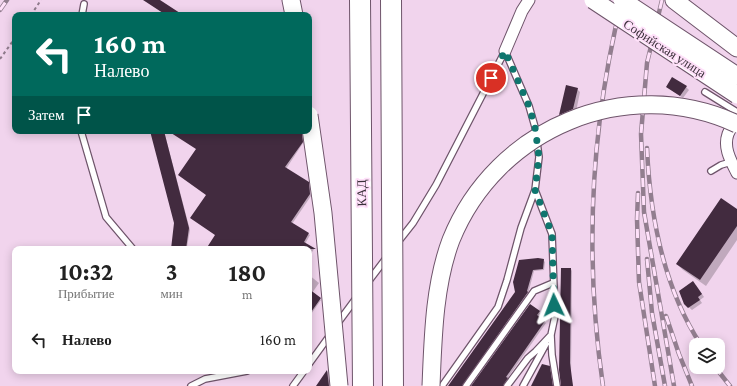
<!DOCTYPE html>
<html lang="ru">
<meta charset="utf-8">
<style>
body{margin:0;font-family:"Crimson Pro",serif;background:#f6f6f6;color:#222;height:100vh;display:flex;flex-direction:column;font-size:15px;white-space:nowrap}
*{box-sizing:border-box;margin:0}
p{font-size:13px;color:#767676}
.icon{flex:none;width:22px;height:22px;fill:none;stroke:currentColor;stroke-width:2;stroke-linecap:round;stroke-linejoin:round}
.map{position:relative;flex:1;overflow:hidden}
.side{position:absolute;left:12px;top:246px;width:300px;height:128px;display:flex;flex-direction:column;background:#fff;border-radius:8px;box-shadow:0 2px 10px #0003}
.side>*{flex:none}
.banner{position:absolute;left:12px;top:12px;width:300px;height:122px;border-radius:8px;box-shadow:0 2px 10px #0003;background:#00695c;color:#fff;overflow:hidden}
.fabs{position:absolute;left:689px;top:338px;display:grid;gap:8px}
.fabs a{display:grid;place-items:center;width:36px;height:36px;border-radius:8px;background:#fff;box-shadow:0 2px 10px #0003;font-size:20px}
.pin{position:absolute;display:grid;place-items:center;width:34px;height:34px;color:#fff;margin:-17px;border:2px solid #fff;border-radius:50%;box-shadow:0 1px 4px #0007}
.me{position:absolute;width:44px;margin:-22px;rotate:358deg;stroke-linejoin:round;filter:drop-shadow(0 0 3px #0008)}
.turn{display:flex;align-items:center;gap:14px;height:84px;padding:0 16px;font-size:18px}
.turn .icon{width:52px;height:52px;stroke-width:2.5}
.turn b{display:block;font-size:28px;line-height:34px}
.then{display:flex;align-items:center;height:38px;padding:0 16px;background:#0003;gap:8px;font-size:15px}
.eta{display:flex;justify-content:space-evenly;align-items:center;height:68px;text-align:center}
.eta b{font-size:24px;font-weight:700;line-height:28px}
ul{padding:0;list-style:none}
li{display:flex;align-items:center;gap:12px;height:52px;padding:0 16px}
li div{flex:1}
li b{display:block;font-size:15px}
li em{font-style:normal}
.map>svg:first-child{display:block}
.shadow{fill:#0003}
.building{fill:#422b3f}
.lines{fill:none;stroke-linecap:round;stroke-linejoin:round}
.service-casing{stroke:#6e546a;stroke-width:8}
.minor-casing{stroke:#6e546a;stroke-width:13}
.primary-casing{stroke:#6e546a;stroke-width:19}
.path{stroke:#8f7b8c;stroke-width:2;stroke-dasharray:3 3;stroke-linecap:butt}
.service{stroke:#fff;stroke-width:5.5}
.minor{stroke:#fff;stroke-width:11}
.primary{stroke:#fff;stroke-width:17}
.rail-casing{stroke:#927e8f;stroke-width:4.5}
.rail{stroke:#ffe1fa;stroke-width:3;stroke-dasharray:9;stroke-linecap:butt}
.primary-bridge-casing{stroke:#6e546a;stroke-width:19;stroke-linecap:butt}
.motorway-bridge-casing{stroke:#6e546a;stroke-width:22;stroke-linecap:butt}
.primary-bridge{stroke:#fff;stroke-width:17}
.motorway-bridge{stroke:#fff;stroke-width:20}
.route{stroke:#0f766e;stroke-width:7;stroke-dasharray:0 12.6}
.labels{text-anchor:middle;stroke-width:4;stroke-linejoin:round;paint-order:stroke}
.street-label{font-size:13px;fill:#3b303a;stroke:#ffe1fa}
</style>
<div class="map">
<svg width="737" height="386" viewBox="0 0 737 386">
<rect width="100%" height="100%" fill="#f1d4ed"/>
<path class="shadow" d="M567,87L577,89L580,92L576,112L563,117L560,115Z
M667,87H686L689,90L683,98Z
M151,131H164L190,230L187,247L175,239V223Z
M171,131H296L301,134L302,136L303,143L286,169L309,185L311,196L292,224L310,235L305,244L314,249L309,257V249H207L217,236L198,149Z
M737,211V240L706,286L683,270L677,264Z
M543,260L545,262L544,270L534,271L528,294L463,386H450L516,293L514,282Z
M562,269H571L572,271L571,378L573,386H562Z
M309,275L319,283L312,293L321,300L309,317Z
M696,285L704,297L700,300L702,303L692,310L685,304Z
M539,312L540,313L538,317L546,323L507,379L508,380L504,386H472Z
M328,371V372L330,386L322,380Z"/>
<path class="building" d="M143,0H160L183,15H166Z
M672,77L687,86L680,96L666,87Z
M566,85L578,88L573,109L559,115Z
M150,131H164L189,228L186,249H171L174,223Z
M168,131H298L302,133L303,142L285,167L309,182L310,194L291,222L309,233L304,242L316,249H206L215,235L190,218L206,195L178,175L196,149Z
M721,198L737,209V226L700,280L676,264Z
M538,258L544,259L543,269L533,270L527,291L528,292L523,299L462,386H448L515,292L513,282L519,260Z
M561,268H571L570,363L573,386H561L559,370Z
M693,281L702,294L698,297L700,300L688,308L684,304L679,291Z
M309,289L321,298L309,315Z
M530,304L540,311L537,315L545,321L506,377L508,378L503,386H471Z
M542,364L550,366L553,386H531Z
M327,370L329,386H316Z"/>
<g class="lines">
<defs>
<path id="service" d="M82,15L84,4
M705,92L737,112
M81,131L106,217L133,249
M711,171L721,165L731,162
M535,190L552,234L555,316L551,335L552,355L557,386
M398,242L413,223L436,185L505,51
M368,282L387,257
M337,324L357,297
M309,364L330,335
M191,386L205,379L247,371
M293,386L304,371
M442,386L498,307L507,280L521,228L535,190L539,157L535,127L529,106L505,51
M466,386L534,291L553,283
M507,386L528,358L536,351L551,335
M523,386L546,344"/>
<path id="minor" d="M505,51L522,11L529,0
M737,120C734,124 730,129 728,134C723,148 731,161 737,173"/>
<path id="primary" d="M291,0L294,15
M674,0L737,48"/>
</defs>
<use href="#service" class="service-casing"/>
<use href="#minor" class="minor-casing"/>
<use href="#primary" class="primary-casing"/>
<path class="path" d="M31,15L41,0
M0,59L15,38"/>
<use href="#service" class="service"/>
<use href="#minor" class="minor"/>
<use href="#primary" class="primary"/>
<defs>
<path id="rail" d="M662,0L647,63L641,134L644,212L674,386
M0,10L7,0
M647,148C650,216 663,287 701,345
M638,193L637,219L639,282L655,386
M647,259L652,313L665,386
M666,316L679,354L692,386
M715,367L730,386
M603,386C584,255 590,129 622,0"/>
</defs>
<use href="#rail" class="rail-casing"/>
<use href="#rail" class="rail"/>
<defs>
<path id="primary-bridge" d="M593,0L737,95
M622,0L737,76
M309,115L323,213L339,386
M431,386C433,338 434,285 451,240C496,128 626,73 737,124"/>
<path id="motorway-bridge" d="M360,0L363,386
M391,0L393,386"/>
</defs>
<use href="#primary-bridge" class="primary-bridge-casing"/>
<use href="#motorway-bridge" class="motorway-bridge-casing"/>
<use href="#primary-bridge" class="primary-bridge"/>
<use href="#motorway-bridge" class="motorway-bridge"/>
</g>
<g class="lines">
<path class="route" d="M491,78L505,51L529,106L535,127L539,157L535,190L552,234L554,305"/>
</g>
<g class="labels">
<g class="street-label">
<text transform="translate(665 48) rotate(33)" y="5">Софийская улица</text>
<text transform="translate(361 193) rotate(-91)" y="5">КАД</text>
</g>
</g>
</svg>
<div class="fabs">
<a><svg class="icon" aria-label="layers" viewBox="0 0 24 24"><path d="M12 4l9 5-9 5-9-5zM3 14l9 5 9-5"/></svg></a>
</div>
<div class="pin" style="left:491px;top:78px;background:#d93025"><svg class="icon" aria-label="arrive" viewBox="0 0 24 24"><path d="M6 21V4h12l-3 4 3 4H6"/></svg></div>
<svg class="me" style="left:554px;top:305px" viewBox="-20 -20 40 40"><path d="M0-17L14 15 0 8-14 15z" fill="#0f766e" stroke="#fff" stroke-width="4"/></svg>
<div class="banner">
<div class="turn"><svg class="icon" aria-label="left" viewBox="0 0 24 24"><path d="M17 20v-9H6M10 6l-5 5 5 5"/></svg><div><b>160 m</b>Налево</div></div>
<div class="then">Затем<svg class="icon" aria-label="arrive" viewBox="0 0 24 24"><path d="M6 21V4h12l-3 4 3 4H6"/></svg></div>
</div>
<section class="side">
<div class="eta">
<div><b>10:32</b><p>Прибытие</p></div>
<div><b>3</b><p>мин</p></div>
<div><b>180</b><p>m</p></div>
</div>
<ul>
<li><svg class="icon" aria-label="left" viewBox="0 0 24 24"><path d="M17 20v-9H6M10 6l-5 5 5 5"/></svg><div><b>Налево</b></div><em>160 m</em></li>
</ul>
</section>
</div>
